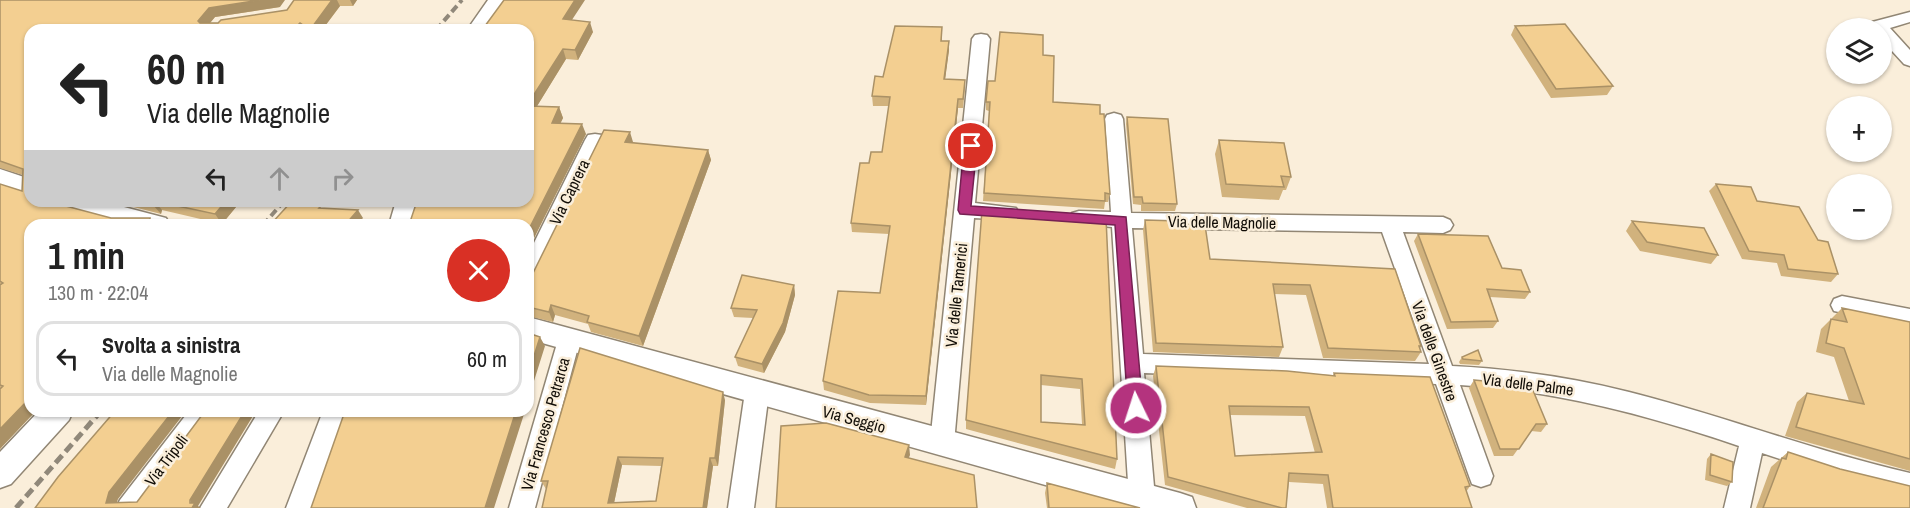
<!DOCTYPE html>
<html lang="it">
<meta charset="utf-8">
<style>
body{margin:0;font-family:"Archivo Narrow",sans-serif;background:#f6f6f6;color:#222;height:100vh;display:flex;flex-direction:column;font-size:22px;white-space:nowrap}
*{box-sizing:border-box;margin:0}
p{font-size:20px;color:#767676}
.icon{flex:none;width:33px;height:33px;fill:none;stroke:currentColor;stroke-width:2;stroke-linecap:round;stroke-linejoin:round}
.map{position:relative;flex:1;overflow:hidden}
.panel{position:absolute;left:24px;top:219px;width:510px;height:198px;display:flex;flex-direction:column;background:#fff;border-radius:18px;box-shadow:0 2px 4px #0004}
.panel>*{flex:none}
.banner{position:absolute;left:24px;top:24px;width:510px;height:183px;border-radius:18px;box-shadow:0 2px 4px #0004;background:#fff;color:#222;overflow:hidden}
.buttons{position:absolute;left:1826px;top:18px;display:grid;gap:12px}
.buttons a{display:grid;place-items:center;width:66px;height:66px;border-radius:50%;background:#fff;box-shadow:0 2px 4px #0004;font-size:30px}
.pin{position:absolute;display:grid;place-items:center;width:51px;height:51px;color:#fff;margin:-26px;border:3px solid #fff;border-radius:50%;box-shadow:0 2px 6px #0007}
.me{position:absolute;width:66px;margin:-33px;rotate:356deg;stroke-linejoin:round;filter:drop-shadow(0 0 4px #0008)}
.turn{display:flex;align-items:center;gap:21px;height:126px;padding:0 24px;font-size:27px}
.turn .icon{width:78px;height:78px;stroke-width:2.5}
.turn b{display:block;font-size:42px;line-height:51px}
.lanes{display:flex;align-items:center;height:57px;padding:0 24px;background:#0003;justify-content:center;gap:30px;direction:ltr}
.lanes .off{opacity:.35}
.round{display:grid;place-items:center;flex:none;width:63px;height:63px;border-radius:32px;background:#f6f6f6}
.overview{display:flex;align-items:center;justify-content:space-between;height:102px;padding:0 24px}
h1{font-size:36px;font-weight:800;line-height:45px}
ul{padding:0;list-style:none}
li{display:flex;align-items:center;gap:18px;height:75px;margin:0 12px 9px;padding:0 12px;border:3px solid #e0e0e0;border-radius:18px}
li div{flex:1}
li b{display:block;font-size:22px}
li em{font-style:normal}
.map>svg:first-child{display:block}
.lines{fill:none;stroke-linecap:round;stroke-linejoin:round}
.minor-casing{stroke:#918674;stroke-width:3}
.tertiary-casing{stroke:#918674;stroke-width:3}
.minor{fill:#fff;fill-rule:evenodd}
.tertiary{fill:#fff;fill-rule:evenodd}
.rail-far1{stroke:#90887a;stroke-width:4;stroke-dasharray:8 4;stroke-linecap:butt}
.rail{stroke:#90887a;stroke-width:5;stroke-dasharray:10 5;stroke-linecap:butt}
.wall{fill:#d1b27d;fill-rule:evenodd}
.shaded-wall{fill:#aa9166}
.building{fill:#f3cf91;stroke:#aa9166;stroke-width:1.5;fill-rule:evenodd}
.route{fill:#b4337e;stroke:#752152;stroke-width:1.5}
.labels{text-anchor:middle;stroke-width:5;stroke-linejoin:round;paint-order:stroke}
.street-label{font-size:16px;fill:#100c06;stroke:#faeeda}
</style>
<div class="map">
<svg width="1910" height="508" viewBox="0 0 1910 508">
<rect width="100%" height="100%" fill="#faeeda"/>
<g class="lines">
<defs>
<path id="minor" d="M1910,12V22L1890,28L1910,50V66L1904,64L1881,39V28H1871L1869,26L1872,22Z
M981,34L987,35L990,39L975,203L1016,208L1019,213L1016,218L1009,220L974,218L954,443L951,451L942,454L933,451L930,443L972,39L975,35Z
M1114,113L1121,115L1123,119L1131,213L1443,217L1450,220L1453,225L1450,230L1443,233L1403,232L1452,366C1512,369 1571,377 1629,392C1724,416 1814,451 1910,473V495L1829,475L1762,453L1750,508H1724L1739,446C1647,415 1557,391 1460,385L1493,476L1490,484L1481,487L1472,484L1469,476L1436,384L1144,373L1155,498L1151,506L1146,508L1133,506L1129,498L1112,227L1072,223L1069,218L1072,213L1079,211L1111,212L1105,119L1107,115ZM1132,228L1382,232L1429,364L1143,354Z
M595,134L602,135L605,140L539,276L536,282L528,284V255L585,140L588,135Z
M1842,296L1910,309V327L1834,311L1831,305L1834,299Z
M569,331L577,334L580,340L535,508H509L558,340L561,334Z
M757,382L765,385L769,392L754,508H728L745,392L749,385Z
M189,411H215L144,508H116L120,500Z
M259,411H284L227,508H200Z"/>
<path id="tertiary" d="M488,0H510L489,30H467Z
M0,169L30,179V198L0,188Z
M52,201H101L166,218L170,225H120L56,208Z
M396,201H422L415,225H389Z
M528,317L1180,493L1192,497L1196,508H1127L528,339Z
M39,411H73L69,420L11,484L0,488V452Z
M323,411H353L318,508H286Z"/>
</defs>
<use href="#minor" class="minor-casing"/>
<use href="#tertiary" class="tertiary-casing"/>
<use href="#minor" class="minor"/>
<use href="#tertiary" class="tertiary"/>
<path class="rail-far1" d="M436,30L462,0
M263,225L284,201"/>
<path class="rail" d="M16,508L101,411"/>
</g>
<path class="wall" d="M0,0L280,7L215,17L210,23H218L287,10L294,0H357L353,6H340L322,30H30V201H51L52,202L30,225V411L0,449V184L22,191L23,175L0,168Z
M504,0L572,20L593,32L578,60L566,59L537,106L559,107L563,118L560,123L586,134L528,250V225Z
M1515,26L1613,86L1607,95L1551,98L1511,35Z
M942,36V41L949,50L945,79L965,80V89L963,108H958L926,405L870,403L824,390L823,381L880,293L889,234L852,232L851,223L869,163L882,152L889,106H873L872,96L883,77Z
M1043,55L1053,102L1100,114L1110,194L1108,202H1105L1104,209L983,201L989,111L986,110V102L995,81Z
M1127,117L1177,204L1175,211H1141V205L1133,204L1126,124Z
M1219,140L1291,177L1286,190H1283L1279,200L1222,197L1215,154Z
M633,142L632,143L708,150L711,160L643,346L591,332L588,324L555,315L553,322L528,316V274L533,273Z
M1716,184L1757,201L1838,274L1831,282L1781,276L1777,263L1742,259L1709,191Z
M110,201H241L222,224L162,210L161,214Z
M1106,218L1117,459L1115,469L966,429V420ZM1041,385L1080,389L1082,424L1041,422Z
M1145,220L1180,224L1210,259L1395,269L1421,346L1420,349L1421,352L1415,361L1323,358L1306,295L1274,294L1283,347L1279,357L1153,352L1143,230Z
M1632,221L1718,255L1711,264L1640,251L1626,231Z
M1418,234L1502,268L1530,292L1525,299L1490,297L1498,321L1493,328L1447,329L1414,241Z
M794,285L795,295L785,332L764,373L738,366L735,357L753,318L734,317L731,308Z
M1842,308L1910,322V471L1785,436L1797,402L1807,393L1849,401L1834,357L1816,352L1821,329L1831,319L1832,320V318Z
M1462,357L1482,361L1479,365L1460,364L1459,362Z
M1156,366L1333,375L1334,373L1470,486L1466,492L1472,508H1327L1323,484L1289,482L1286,508H1247L1165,485L1153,376ZM1230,415L1305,416L1315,453L1235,456Z
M1474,380L1496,386L1547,424L1541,432L1531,431L1513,456H1494L1469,388Z
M725,400L718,466H713L707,508H542L547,489H546L541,481ZM622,465L661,466L656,501L614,503Z
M1788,452L1840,469L1910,508H1756L1771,467Z
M1711,454L1732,482L1727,486L1705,480L1707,459Z
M1047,483L1140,508H1047L1045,493Z"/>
<path class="shaded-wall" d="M260,0H285L280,7L215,17L204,30L198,21L209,8Z
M332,0H337L340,6L322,30H310Z
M350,0H357L353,6Z
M575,0H585L566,29L563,19Z
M590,22L593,32L578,60L575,50Z
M300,23L304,30H293Z
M949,41V50L944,88V79Z
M563,49L566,59L531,116L528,107V104Z
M958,99V108L926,405V396Z
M559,107L563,118L556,133L552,123Z
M582,124L586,134L528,250V231Z
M630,132L633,142L628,153L625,142Z
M708,150L711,160L643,346L639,336Z
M154,201L162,210L161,214L153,205Z
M226,201H241L222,224L215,214Z
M358,210L363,218L357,225H345Z
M150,218L155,225H148Z
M794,285L795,295L785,332L764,373L762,364Z
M551,305L555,315L553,322L549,312Z
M540,337L545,346L528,400V375Z
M723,392L725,400L718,466L715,458Z
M27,401L30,403V411H36L0,449V429Z
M173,411H186L118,499L115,508L106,503L109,492Z
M245,411H256L198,506L201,508H192L190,500Z
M516,411H525L494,508H485Z
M909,445L910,455L905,467V457Z
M618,457L622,465L613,508L608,503Z
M710,458L713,466L707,508H703Z"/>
<path class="building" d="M0,0H260L209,8L198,21L200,23H218L221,20L287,10L294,0H332L310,30L300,23L293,30H30V201H47L111,218H150L148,225H30V401H27L0,429V389L3,386L0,385V285L3,283L0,281V184L22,191L23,169L0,161Z
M504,0H575L563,19L590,22L575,50L563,49L528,104V30H482Z
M1565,24L1613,86L1556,89L1515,26Z
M895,26L942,27L941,41H949L944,79L965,80L963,99H958L926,396L869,395L823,381L838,291L880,293L890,226L851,223L860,163H869L871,152H882L890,97L872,96L875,76L883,77Z
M1000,32L1043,35V55L1054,56L1053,102L1100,105V114H1104L1110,194L1105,193V201L984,193L990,102H986L988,81H995Z
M528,106L559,107L552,123L582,124L528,231V225H409L417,201H528Z
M1127,117L1168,119L1177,204L1143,203L1142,197H1134Z
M604,130L630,132L625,142L708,150L639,336L587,322L589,316L551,305L549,312L528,307V274L533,273Z
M1219,140L1284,143L1291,177L1281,176L1284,187L1226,184Z
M1716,184L1751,187L1757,201L1799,207L1818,240L1828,242L1838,274L1788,269L1784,255L1749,251Z
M137,201H226L215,214L154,201L153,205Z
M292,201H310L323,204L319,208L358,210L345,225H270Z
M982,210L1106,218L1117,459L966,420ZM1041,375L1082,379L1085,425L1041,422Z
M1145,220L1179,221L1180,224L1205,225L1210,259L1395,269L1421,346H1419L1421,352L1328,348L1310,285L1273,284L1283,347L1156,343Z
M1632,221L1704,228L1718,255L1647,242Z
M1418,234L1488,236L1502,268L1521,270L1530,292L1487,289L1498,321L1451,322Z
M742,275L794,285L783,323L762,364L735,357L757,310L731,308Z
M1842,308L1910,322V459L1796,427L1807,393L1864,404L1844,348L1826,343L1831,319L1847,322Z
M528,333L540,337L528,375Z
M580,348L723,392L715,458H710L703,508H542L548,481H541ZM618,457L663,458L656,501L608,503Z
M1478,350L1482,361L1463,359L1462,357Z
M1156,366L1287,371L1335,376L1334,373L1430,377L1470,486L1465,487L1472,508H1333L1328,475L1289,473L1286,508H1282L1168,477ZM1229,406L1309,407L1322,452L1235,456Z
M1474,380L1495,382L1496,386L1532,388L1547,424H1536L1519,449H1500Z
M115,411H173L109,492L106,503L137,502L205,411H245L190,500V503H195L192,508H35L58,477Z
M345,411H516L485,508H311Z
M826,423L909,445L905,457L974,475L977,508H776L781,426Z
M1788,452L1840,469L1910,486V508H1763L1782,458L1786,459Z
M1711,454L1733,462L1732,482L1710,475Z
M1047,483L1140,508H1049Z"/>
<path class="route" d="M971,142L977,146L971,206L1126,217L1143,408L1141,412L1136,414L1130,412L1128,408L1115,225L960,214L958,210L964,146Z"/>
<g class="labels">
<g class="street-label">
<text transform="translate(569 192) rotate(-64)" y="6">Via Caprera</text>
<text transform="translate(1222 222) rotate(1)" y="6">Via delle Magnolie</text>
<text transform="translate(956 295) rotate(-84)" y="6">Via delle Tamerici</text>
<text transform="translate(1435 351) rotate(70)" y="6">Via delle Ginestre</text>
<text transform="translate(1528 384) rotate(7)" y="6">Via delle Palme</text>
<text transform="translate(854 419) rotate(15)" y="6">Via Seggio</text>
<text transform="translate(545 424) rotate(-74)" y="6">Via Francesco Petrarca</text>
<text transform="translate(166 460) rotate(-53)" y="6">Via Tripoli</text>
</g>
</g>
</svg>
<div class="buttons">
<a><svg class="icon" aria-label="layers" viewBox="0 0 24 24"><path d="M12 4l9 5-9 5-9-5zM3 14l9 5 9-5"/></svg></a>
<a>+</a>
<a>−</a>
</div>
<div class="pin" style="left:971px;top:146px;background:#d93025"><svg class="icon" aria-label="arrive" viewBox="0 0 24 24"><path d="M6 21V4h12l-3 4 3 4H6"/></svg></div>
<svg class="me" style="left:1136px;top:408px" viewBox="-20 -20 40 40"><circle r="17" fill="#b4337e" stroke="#fff" stroke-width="3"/><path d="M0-11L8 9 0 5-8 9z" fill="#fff"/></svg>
<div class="banner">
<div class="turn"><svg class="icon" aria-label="left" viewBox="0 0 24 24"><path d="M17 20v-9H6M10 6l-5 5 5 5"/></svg><div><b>60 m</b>Via delle Magnolie</div></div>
<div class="lanes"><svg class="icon" aria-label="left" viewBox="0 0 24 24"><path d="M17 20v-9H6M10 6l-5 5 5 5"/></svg><svg class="icon off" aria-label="ahead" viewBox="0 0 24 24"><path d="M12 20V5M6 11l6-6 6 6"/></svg><svg class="icon off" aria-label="right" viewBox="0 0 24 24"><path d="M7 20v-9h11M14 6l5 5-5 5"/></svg></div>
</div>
<section class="panel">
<div class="overview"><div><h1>1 min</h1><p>130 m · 22:04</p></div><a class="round" style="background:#d93025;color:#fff"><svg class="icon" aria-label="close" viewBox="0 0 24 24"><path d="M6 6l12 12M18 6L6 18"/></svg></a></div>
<ul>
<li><svg class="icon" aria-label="left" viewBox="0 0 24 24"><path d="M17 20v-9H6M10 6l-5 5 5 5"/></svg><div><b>Svolta a sinistra</b><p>Via delle Magnolie</p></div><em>60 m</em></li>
</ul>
</section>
</div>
